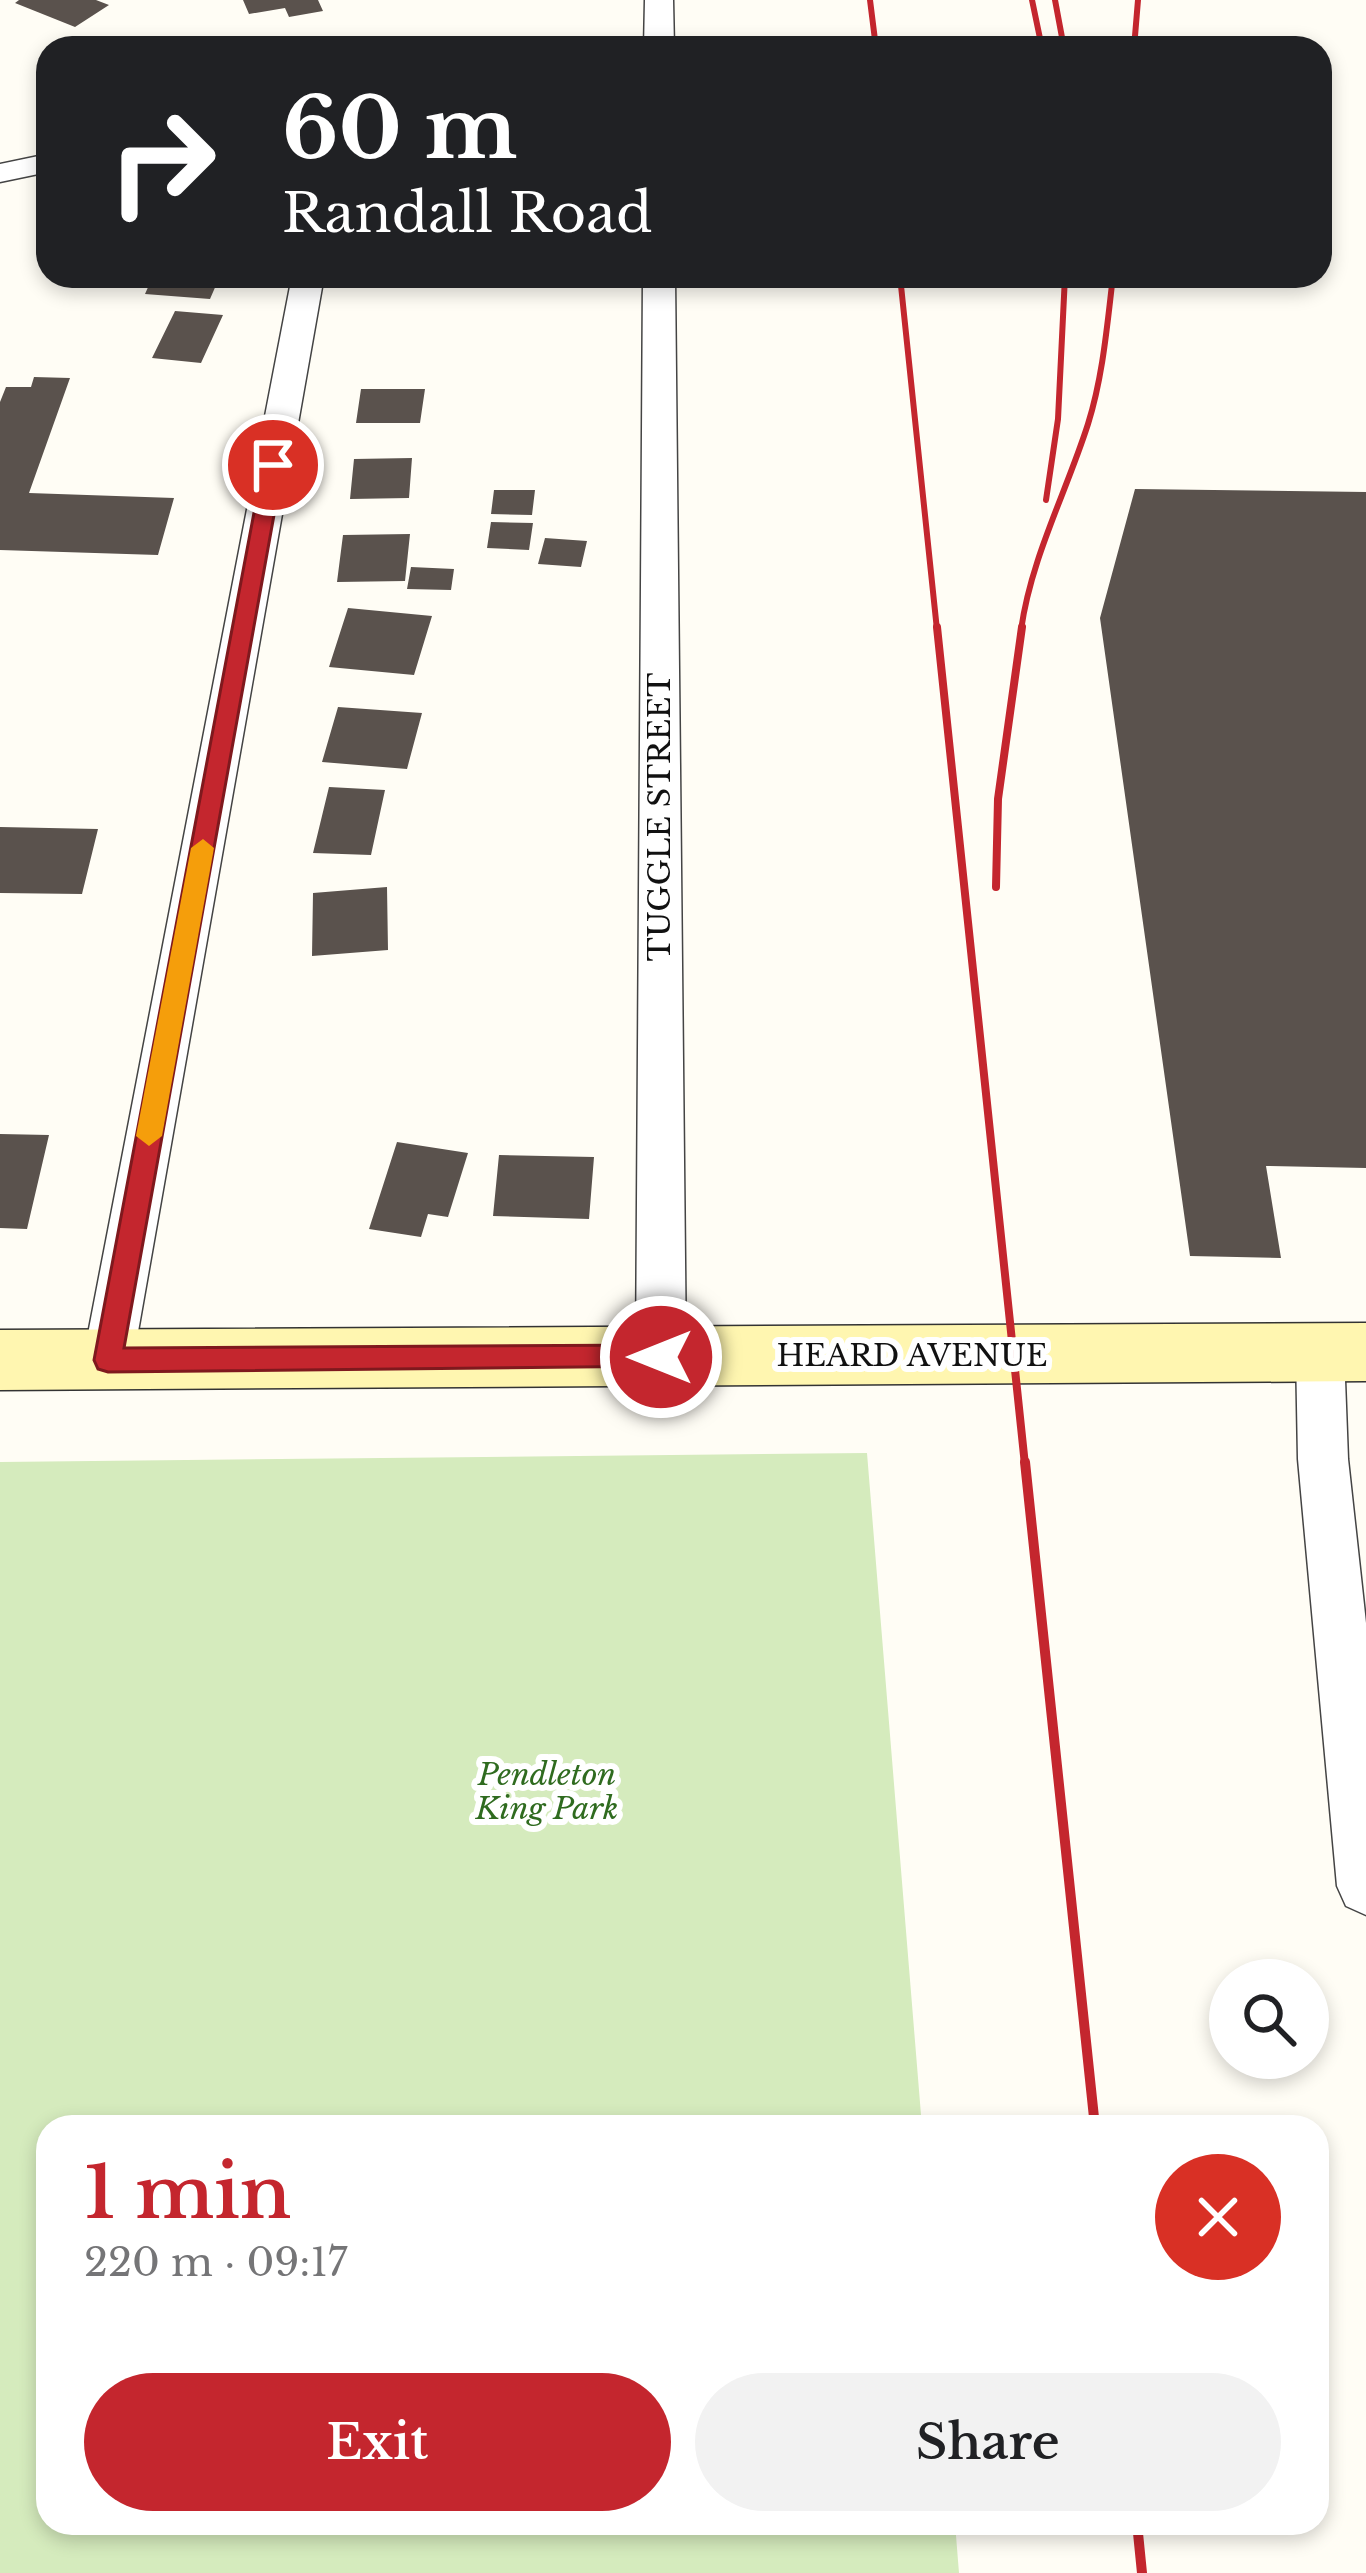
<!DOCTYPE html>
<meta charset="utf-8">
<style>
body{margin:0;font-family:"Libre Baskerville",serif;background:#f2f2f2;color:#202124;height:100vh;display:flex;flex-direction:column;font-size:45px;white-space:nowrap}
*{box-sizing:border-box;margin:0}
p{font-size:39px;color:#757577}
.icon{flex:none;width:66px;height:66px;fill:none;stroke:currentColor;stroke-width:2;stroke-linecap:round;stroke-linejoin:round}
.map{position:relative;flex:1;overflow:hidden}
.drawer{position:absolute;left:36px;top:2115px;width:1293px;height:420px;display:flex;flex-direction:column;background:#fff;border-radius:36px;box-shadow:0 6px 18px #0003}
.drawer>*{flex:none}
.banner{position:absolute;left:36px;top:36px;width:1296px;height:252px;border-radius:36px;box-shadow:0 6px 18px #0003;background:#202124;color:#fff;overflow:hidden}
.buttons{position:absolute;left:1209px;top:1959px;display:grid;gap:24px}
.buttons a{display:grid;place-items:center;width:120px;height:120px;border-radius:50%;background:#fff;box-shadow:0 6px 18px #0003;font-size:60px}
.pin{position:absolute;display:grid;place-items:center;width:102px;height:102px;color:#fff;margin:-51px;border:6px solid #fff;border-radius:50%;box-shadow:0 3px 12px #0007}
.me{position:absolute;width:132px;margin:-66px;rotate:270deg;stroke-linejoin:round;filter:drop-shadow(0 0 9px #0008)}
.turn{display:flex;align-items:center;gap:42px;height:252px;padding:0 48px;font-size:54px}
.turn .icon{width:156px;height:156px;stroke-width:2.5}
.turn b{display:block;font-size:84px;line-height:102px}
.round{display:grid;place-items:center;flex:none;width:126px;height:126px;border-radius:63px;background:#f2f2f2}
.summary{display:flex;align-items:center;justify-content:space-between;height:204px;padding:0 48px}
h1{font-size:72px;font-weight:600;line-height:90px;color:#c4262e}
.action{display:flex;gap:24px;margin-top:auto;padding:24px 48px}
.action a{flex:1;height:138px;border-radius:72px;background:#c4262e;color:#fff;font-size:48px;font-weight:600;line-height:138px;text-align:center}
.action a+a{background:#f2f2f2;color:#202124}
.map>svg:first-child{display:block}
.green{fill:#d5ebbd}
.building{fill:#5a524d}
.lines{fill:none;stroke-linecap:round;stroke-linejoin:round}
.street-casing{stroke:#444;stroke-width:3}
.secondary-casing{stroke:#333;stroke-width:3}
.street{fill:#fff;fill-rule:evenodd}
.secondary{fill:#fff6b0;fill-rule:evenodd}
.rail-far2{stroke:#c4262e;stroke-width:6}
.rail-far1{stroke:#c4262e;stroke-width:8}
.rail{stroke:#c4262e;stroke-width:10}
.route{fill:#c4262e;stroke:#7f191e;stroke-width:3}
.slow{fill:#f59e0b}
.labels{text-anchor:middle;stroke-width:12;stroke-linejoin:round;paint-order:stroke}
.street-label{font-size:30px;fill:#111;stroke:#fff}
.park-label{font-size:30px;font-style:italic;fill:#2f6b1f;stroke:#fff}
</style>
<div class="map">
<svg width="1366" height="2573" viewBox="0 0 1366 2573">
<rect width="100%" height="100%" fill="#fffdf5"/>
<path class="green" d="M867,1453L922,2127H48V2523H955L959,2573H0V1462Z"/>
<path class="building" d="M19,0H96L109,5L75,27L15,3Z
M243,0H318L323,11L289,17L285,8L249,14Z
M153,276H220L210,299L145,294Z
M375,276H447L445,285L374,281Z
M175,311L223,315L201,363L152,358Z
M34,377L70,378L29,493L174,498L158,555L0,550V402L6,387H31Z
M361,389H425L420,423H356Z
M412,458L409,498L350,499L354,459Z
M1135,489L1366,492V1168L1266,1166L1281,1258L1190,1256L1100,618Z
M494,490H535L532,515L491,514Z
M491,522L533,523L529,550L487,548Z
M410,534L405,581L337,582L343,535Z
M545,538L587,541L581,567L538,564Z
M411,567L454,569L451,590L407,589Z
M348,608L432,616L414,675L329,667Z
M338,707L422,713L407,769L322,762Z
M329,787L385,790L371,855L313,853Z
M0,827L98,829L82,894L0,893Z
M387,887L388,950L312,956L313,893Z
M0,1134L49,1135L27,1229L0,1228Z
M397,1142L468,1153L448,1217L428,1214L421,1237L369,1229Z
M499,1155L594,1157L589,1219L493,1216Z"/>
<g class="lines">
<defs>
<path id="street" d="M645,0H673L674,48H644Z
M48,154V172L0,182V164Z
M292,276H324L133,1360L125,1375L108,1382L91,1375L83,1360Z
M643,276H675L686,1357L678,1372L661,1378L644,1372L636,1357Z
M1320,1332L1337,1338L1344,1353L1348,1459L1366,1623V1915L1346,1906L1337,1886L1298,1459L1296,1353L1303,1338Z"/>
<path id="secondary" d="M1366,1323V1381L0,1390V1330Z"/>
</defs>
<use href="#street" class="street-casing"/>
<use href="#secondary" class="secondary-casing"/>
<use href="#street" class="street"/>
<use href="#secondary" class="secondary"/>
<path class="rail-far2" d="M870,0L876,48
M1032,0L1042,48
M1055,0L1064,48
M1134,48L1138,0
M900,276L937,630
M1046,500L1058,419L1065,276
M1021,630C1031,558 1066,493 1088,424C1103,376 1107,326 1113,276"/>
<path class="rail-far1" d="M937,627L1025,1465
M996,887L998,799L1022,627"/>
<path class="rail" d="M1025,1462L1095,2127
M1137,2523L1142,2573"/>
</g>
<path class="route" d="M273,458L283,465L124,1348L661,1345L671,1348L675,1357L671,1366L108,1372L98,1369L94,1360L263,465Z"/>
<path class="slow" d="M203,839L214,848L162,1136L149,1146L136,1136L191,848Z"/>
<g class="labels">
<g class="street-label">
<text transform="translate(660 817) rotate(-90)" y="10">TUGGLE STREET</text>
<text x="912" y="1366">HEARD AVENUE</text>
</g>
<g class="park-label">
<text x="547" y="1785">Pendleton<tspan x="547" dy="34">King Park</tspan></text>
</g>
</g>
</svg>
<div class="buttons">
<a><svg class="icon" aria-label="search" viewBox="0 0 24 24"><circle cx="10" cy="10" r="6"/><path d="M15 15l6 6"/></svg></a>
</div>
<div class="pin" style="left:273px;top:465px;background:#d93025"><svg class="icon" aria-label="arrive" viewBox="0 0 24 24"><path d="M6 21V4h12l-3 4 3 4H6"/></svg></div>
<svg class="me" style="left:661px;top:1357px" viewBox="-20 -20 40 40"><circle r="17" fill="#c4262e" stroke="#fff" stroke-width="3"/><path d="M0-11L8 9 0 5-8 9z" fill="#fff"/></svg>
<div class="banner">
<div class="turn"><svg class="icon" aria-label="right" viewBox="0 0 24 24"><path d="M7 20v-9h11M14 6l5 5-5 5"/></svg><div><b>60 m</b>Randall Road</div></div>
</div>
<section class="drawer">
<div class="summary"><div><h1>1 min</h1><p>220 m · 09:17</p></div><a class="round" style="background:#d93025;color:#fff"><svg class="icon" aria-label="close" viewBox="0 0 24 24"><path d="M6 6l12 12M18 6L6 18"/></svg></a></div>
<div class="action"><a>Exit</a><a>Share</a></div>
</section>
</div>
